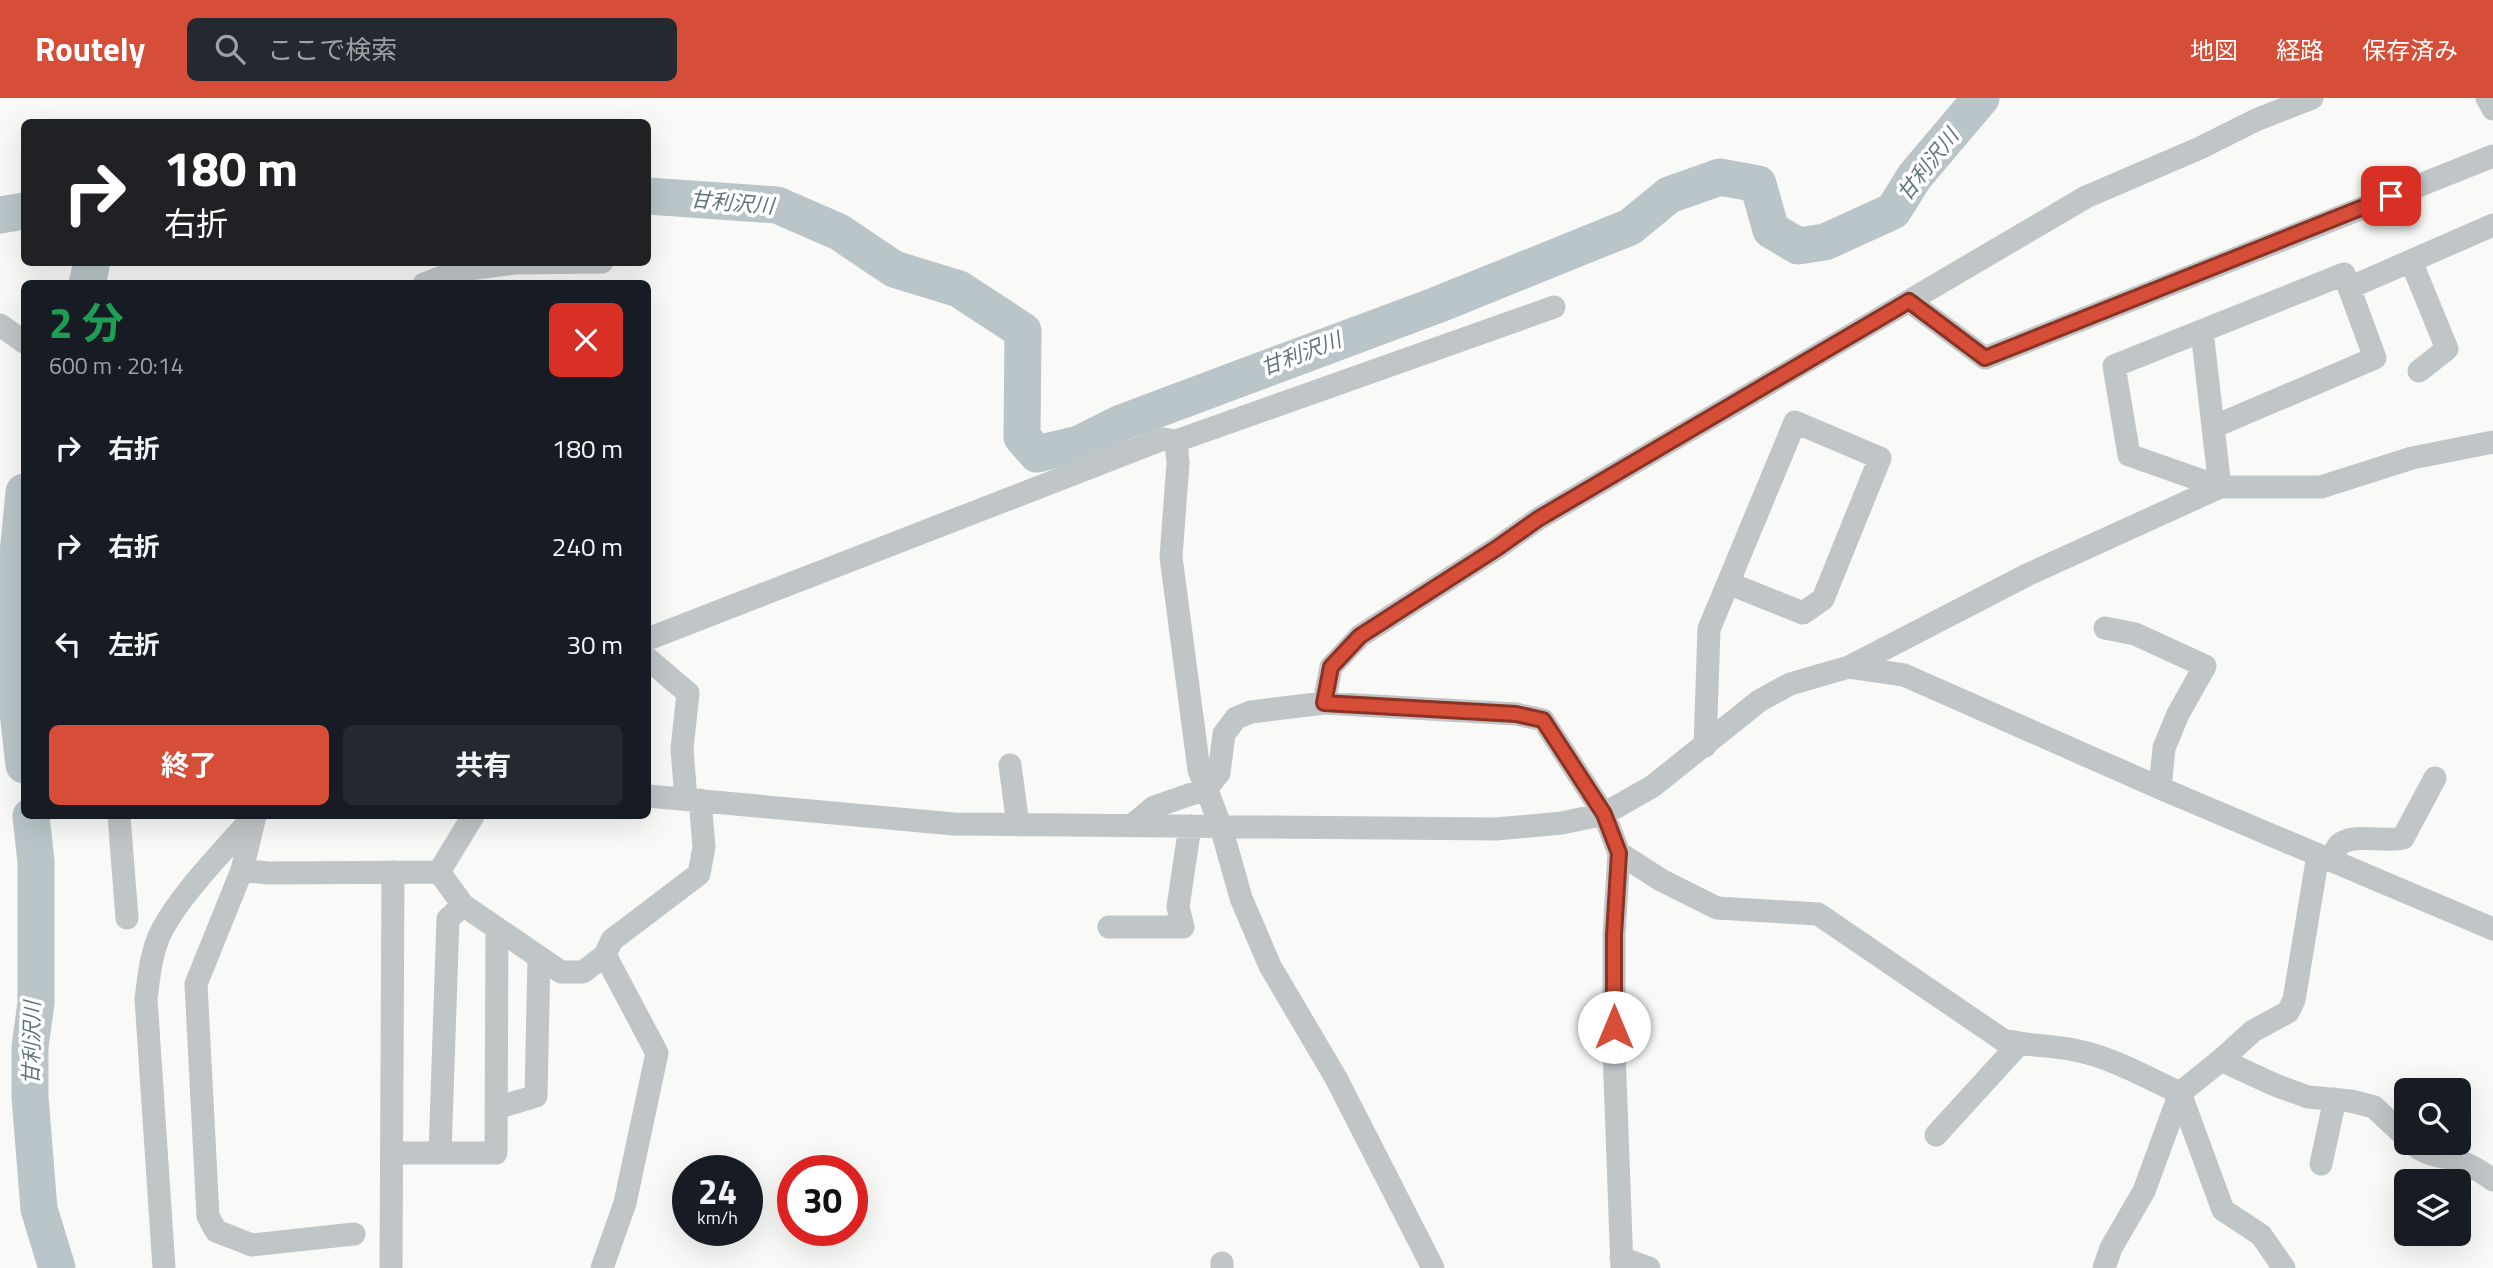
<!DOCTYPE html>
<html lang="ja">
<meta charset="utf-8">
<style>
body{margin:0;font-family:"Titillium Web","Noto Sans JP",sans-serif;background:#242831;color:#f1f3f6;height:100vh;display:flex;flex-direction:column;font-size:26px;white-space:nowrap}
*{box-sizing:border-box;margin:0}
p{font-size:23px;color:#9ea1a6}
.icon{flex:none;width:38px;height:38px;fill:none;stroke:currentColor;stroke-width:2;stroke-linecap:round;stroke-linejoin:round}
.map{position:relative;flex:1;overflow:hidden}
.details{position:absolute;left:21px;top:182px;width:630px;height:539px;display:flex;flex-direction:column;background:#171b24;border-radius:10px;box-shadow:0 7px 28px #0002}
.details>*{flex:none}
.hud{position:absolute;left:21px;top:21px;width:630px;height:147px;border-radius:10px;box-shadow:0 7px 28px #0002;background:#202124;color:#fff;overflow:hidden}
.buttons{position:absolute;left:2394px;top:980px;display:grid;gap:14px}
.buttons a{display:grid;place-items:center;width:77px;height:77px;border-radius:10px;background:#171b24;box-shadow:0 7px 28px #0002;font-size:35px}
.speed{position:absolute;left:672px;top:1057px;display:flex;gap:14px;font-size:35px;font-weight:700;text-align:center}
.speed>*{display:grid;place-content:center;width:91px;height:91px;border-radius:50%;background:#171b24;box-shadow:0 7px 28px #0002;line-height:1}
.speed small{font-size:18px;font-weight:400}
.speed .limit{border:10px solid #d22;background:#fff;color:#111}
.pin{position:absolute;display:grid;place-items:center;width:60px;height:60px;color:#fff;margin:-30px;border-radius:14px;box-shadow:0 4px 10px #0006}
.me{position:absolute;width:77px;margin:-38px;rotate:0deg;stroke-linejoin:round;filter:drop-shadow(0 0 5px #0008)}
.turn{display:flex;align-items:center;gap:24px;height:147px;padding:0 28px;font-size:32px}
.turn .icon{width:91px;height:91px;stroke-width:2.5}
.turn b{display:block;font-size:49px;line-height:60px}
.round{display:grid;place-items:center;flex:none;width:74px;height:74px;border-radius:10px;background:#242831}
.summary{display:flex;align-items:center;justify-content:space-between;height:119px;padding:0 28px}
h1{font-size:42px;font-weight:700;line-height:52px;color:#1e9e55}
.cta{display:flex;gap:14px;margin-top:auto;padding:14px 28px}
.cta a{flex:1;height:80px;border-radius:10px;background:#d74e38;color:#fff;font-size:28px;font-weight:700;line-height:80px;text-align:center}
.cta a+a{background:#242831;color:#f1f3f6}
ul{padding:0;list-style:none}
li{display:flex;align-items:center;gap:21px;height:98px;padding:0 28px}
li div{flex:1}
li b{display:block;font-size:26px}
li em{font-style:normal}
header{display:flex;align-items:center;gap:42px;box-sizing:border-box;height:98px;padding:0 35px;background:#d74e38;color:#fff}
header strong{font-size:33px}
nav{display:flex;gap:38px;margin-inline-start:auto;font-size:24px}
.search{width:490px;height:63px;background:#242831;display:flex;align-items:center;gap:18px;box-sizing:border-box;padding:0 24px;border-radius:10px;color:#9ea1a6;font-size:26px}
.map>svg:first-child{display:block}
.lines{fill:none;stroke-linecap:round;stroke-linejoin:round}
.river{stroke:#b9c5c8;stroke-width:37}
.minor{stroke:#c0c5c8;stroke-width:23}
.route-casing{stroke:#8c3324;stroke-width:18}
.route{stroke:#d74e38;stroke-width:12}
.labels{text-anchor:middle;stroke-width:7;stroke-linejoin:round;paint-order:stroke}
.water-label{font-size:21px;font-style:italic;fill:#60767a;stroke:#fff}
</style>
<header>
<strong>Routely</strong>
<div class="search"><svg class="icon" aria-label="search" viewBox="0 0 24 24"><circle cx="10" cy="10" r="6"/><path d="M15 15l6 6"/></svg>ここで検索</div>
<nav><a>地図</a><a>経路</a><a>保存済み</a></nav>
</header>
<div class="map">
<svg width="2493" height="1170" viewBox="0 0 2493 1170">
<rect width="100%" height="100%" fill="#f9f9f7"/>
<g class="lines">
<path class="river" d="M648,98L777,107L839,134L894,171L959,191L1023,233L1022,339L1037,356L1079,346L1121,325L1437,207L1630,129L1669,97L1720,79L1758,86L1771,132L1798,148L1825,144L1893,113L1915,78L1981,0
M0,117L24,113
M87,186L92,164
M24,394L14,497L18,614L24,667
M31,718L36,764V905L30,949V999L39,1111L57,1170"/>
<path class="minor" d="M2487,0L2493,11
M2411,163L2447,251L2419,273
M2344,176L2375,260L2213,329L2220,389L2129,357L2114,268Z
M424,186L461,172L515,165L602,164
M2349,190L2493,127
M1909,203L1985,260L2493,58
M0,227L24,244
M2202,233L2213,329
M1176,343L1178,365L1171,459L1199,672L1221,729L1241,800L1270,868L1336,980L1433,1170
M2105,530L2135,536L2205,568L2178,616L2164,650L2160,690
M648,541L1163,341L1176,343L1554,209
M648,561L688,595L682,651L686,701
M1849,569L2027,477L2220,389H2321L2412,360L2493,344
M1324,605L1331,569L1360,538L1497,450L1538,421L2086,99L2200,50L2256,22L2312,0
M1705,648L1709,531L1795,324L1880,360L1823,501L1803,515L1728,485
M1010,667L1018,727
M648,698L954,726L1496,731L1562,725L1604,716L1653,688L1759,603L1790,586L1849,569L1904,577L2160,690L2493,831
M119,718L127,820
M255,718L242,772L196,886L208,1118L216,1133L252,1147L354,1136
M1131,728L1154,709L1206,691L1219,675L1224,636L1236,620L1251,614L1324,605L1516,616L1543,622L1604,716L1619,755L1614,837V952L1622,1170
M1619,755L1661,782L1717,810L1818,816L2003,942C2026,948 2050,947 2074,952C2109,958 2148,980 2180,995L2223,1112L2261,1137L2284,1170
M2330,762C2333,758 2336,751 2339,747C2352,734 2385,745 2403,740L2435,680
M242,772L268,775L439,774
M439,774L463,807L561,874H583L605,857L612,842L699,776L704,749L700,702
M439,774L473,718
M1109,829H1183L1178,809L1190,728
M2221,962L2253,933L2288,914L2294,902L2318,757
M496,1010L536,998L539,859
M1936,1037L2019,946
M2412,1045C2428,1060 2446,1057 2464,1065C2475,1069 2484,1076 2493,1082
M392,1055H496L497,830
M440,1055L448,821L463,807
M2321,1066L2335,1001
M1621,1160L1649,1170
M1222,1165V1170
M164,1170L146,901C149,878 151,853 162,832C183,793 222,755 251,721
M391,1170L393,774
M602,1170L625,1105L657,955L605,857
M2104,1170L2111,1150L2144,1093L2180,995L2221,962L2275,987L2308,999L2351,1003L2374,1009L2406,1039"/>
</g>
<g class="lines">
<defs>
<path id="route" d="M1614,929V837L1619,755L1604,716L1543,622L1516,616L1324,605L1331,569L1360,538L1497,450L1538,421L1909,203L1985,260L2391,98"/>
</defs>
<use href="#route" class="route-casing"/>
<use href="#route" class="route"/>
</g>
<g class="labels">
<g class="water-label">
<text transform="translate(1928 67) rotate(-52)" y="7">甘利沢川</text>
<text transform="translate(732 105) rotate(5)" y="7">甘利沢川</text>
<text transform="translate(1301 256) rotate(-21)" y="7">甘利沢川</text>
<text transform="translate(32 945) rotate(-89)" y="7">甘利沢川</text>
</g>
</g>
</svg>
<div class="buttons">
<a><svg class="icon" aria-label="search" viewBox="0 0 24 24"><circle cx="10" cy="10" r="6"/><path d="M15 15l6 6"/></svg></a>
<a><svg class="icon" aria-label="layers" viewBox="0 0 24 24"><path d="M12 4l9 5-9 5-9-5zM3 14l9 5 9-5"/></svg></a>
</div>
<div class="speed"><div>24<small>km/h</small></div><div class="limit">30</div></div>
<div class="pin" style="left:2391px;top:98px;background:#d93025"><svg class="icon" aria-label="arrive" viewBox="0 0 24 24"><path d="M6 21V4h12l-3 4 3 4H6"/></svg></div>
<svg class="me" style="left:1614px;top:929px" viewBox="-20 -20 40 40"><circle r="19" fill="#fff"/><path d="M0-13L10 11 0 6-10 11z" fill="#d74e38"/></svg>
<div class="hud">
<div class="turn"><svg class="icon" aria-label="right" viewBox="0 0 24 24"><path d="M7 20v-9h11M14 6l5 5-5 5"/></svg><div><b>180 m</b>右折</div></div>
</div>
<section class="details">
<div class="summary"><div><h1>2 分</h1><p>600 m · 20:14</p></div><a class="round" style="background:#d93025;color:#fff"><svg class="icon" aria-label="close" viewBox="0 0 24 24"><path d="M6 6l12 12M18 6L6 18"/></svg></a></div>
<ul>
<li><svg class="icon" aria-label="right" viewBox="0 0 24 24"><path d="M7 20v-9h11M14 6l5 5-5 5"/></svg><div><b>右折</b></div><em>180 m</em></li>
<li><svg class="icon" aria-label="right" viewBox="0 0 24 24"><path d="M7 20v-9h11M14 6l5 5-5 5"/></svg><div><b>右折</b></div><em>240 m</em></li>
<li><svg class="icon" aria-label="left" viewBox="0 0 24 24"><path d="M17 20v-9H6M10 6l-5 5 5 5"/></svg><div><b>左折</b></div><em>30 m</em></li>
</ul>
<div class="cta"><a>終了</a><a>共有</a></div>
</section>
</div>
